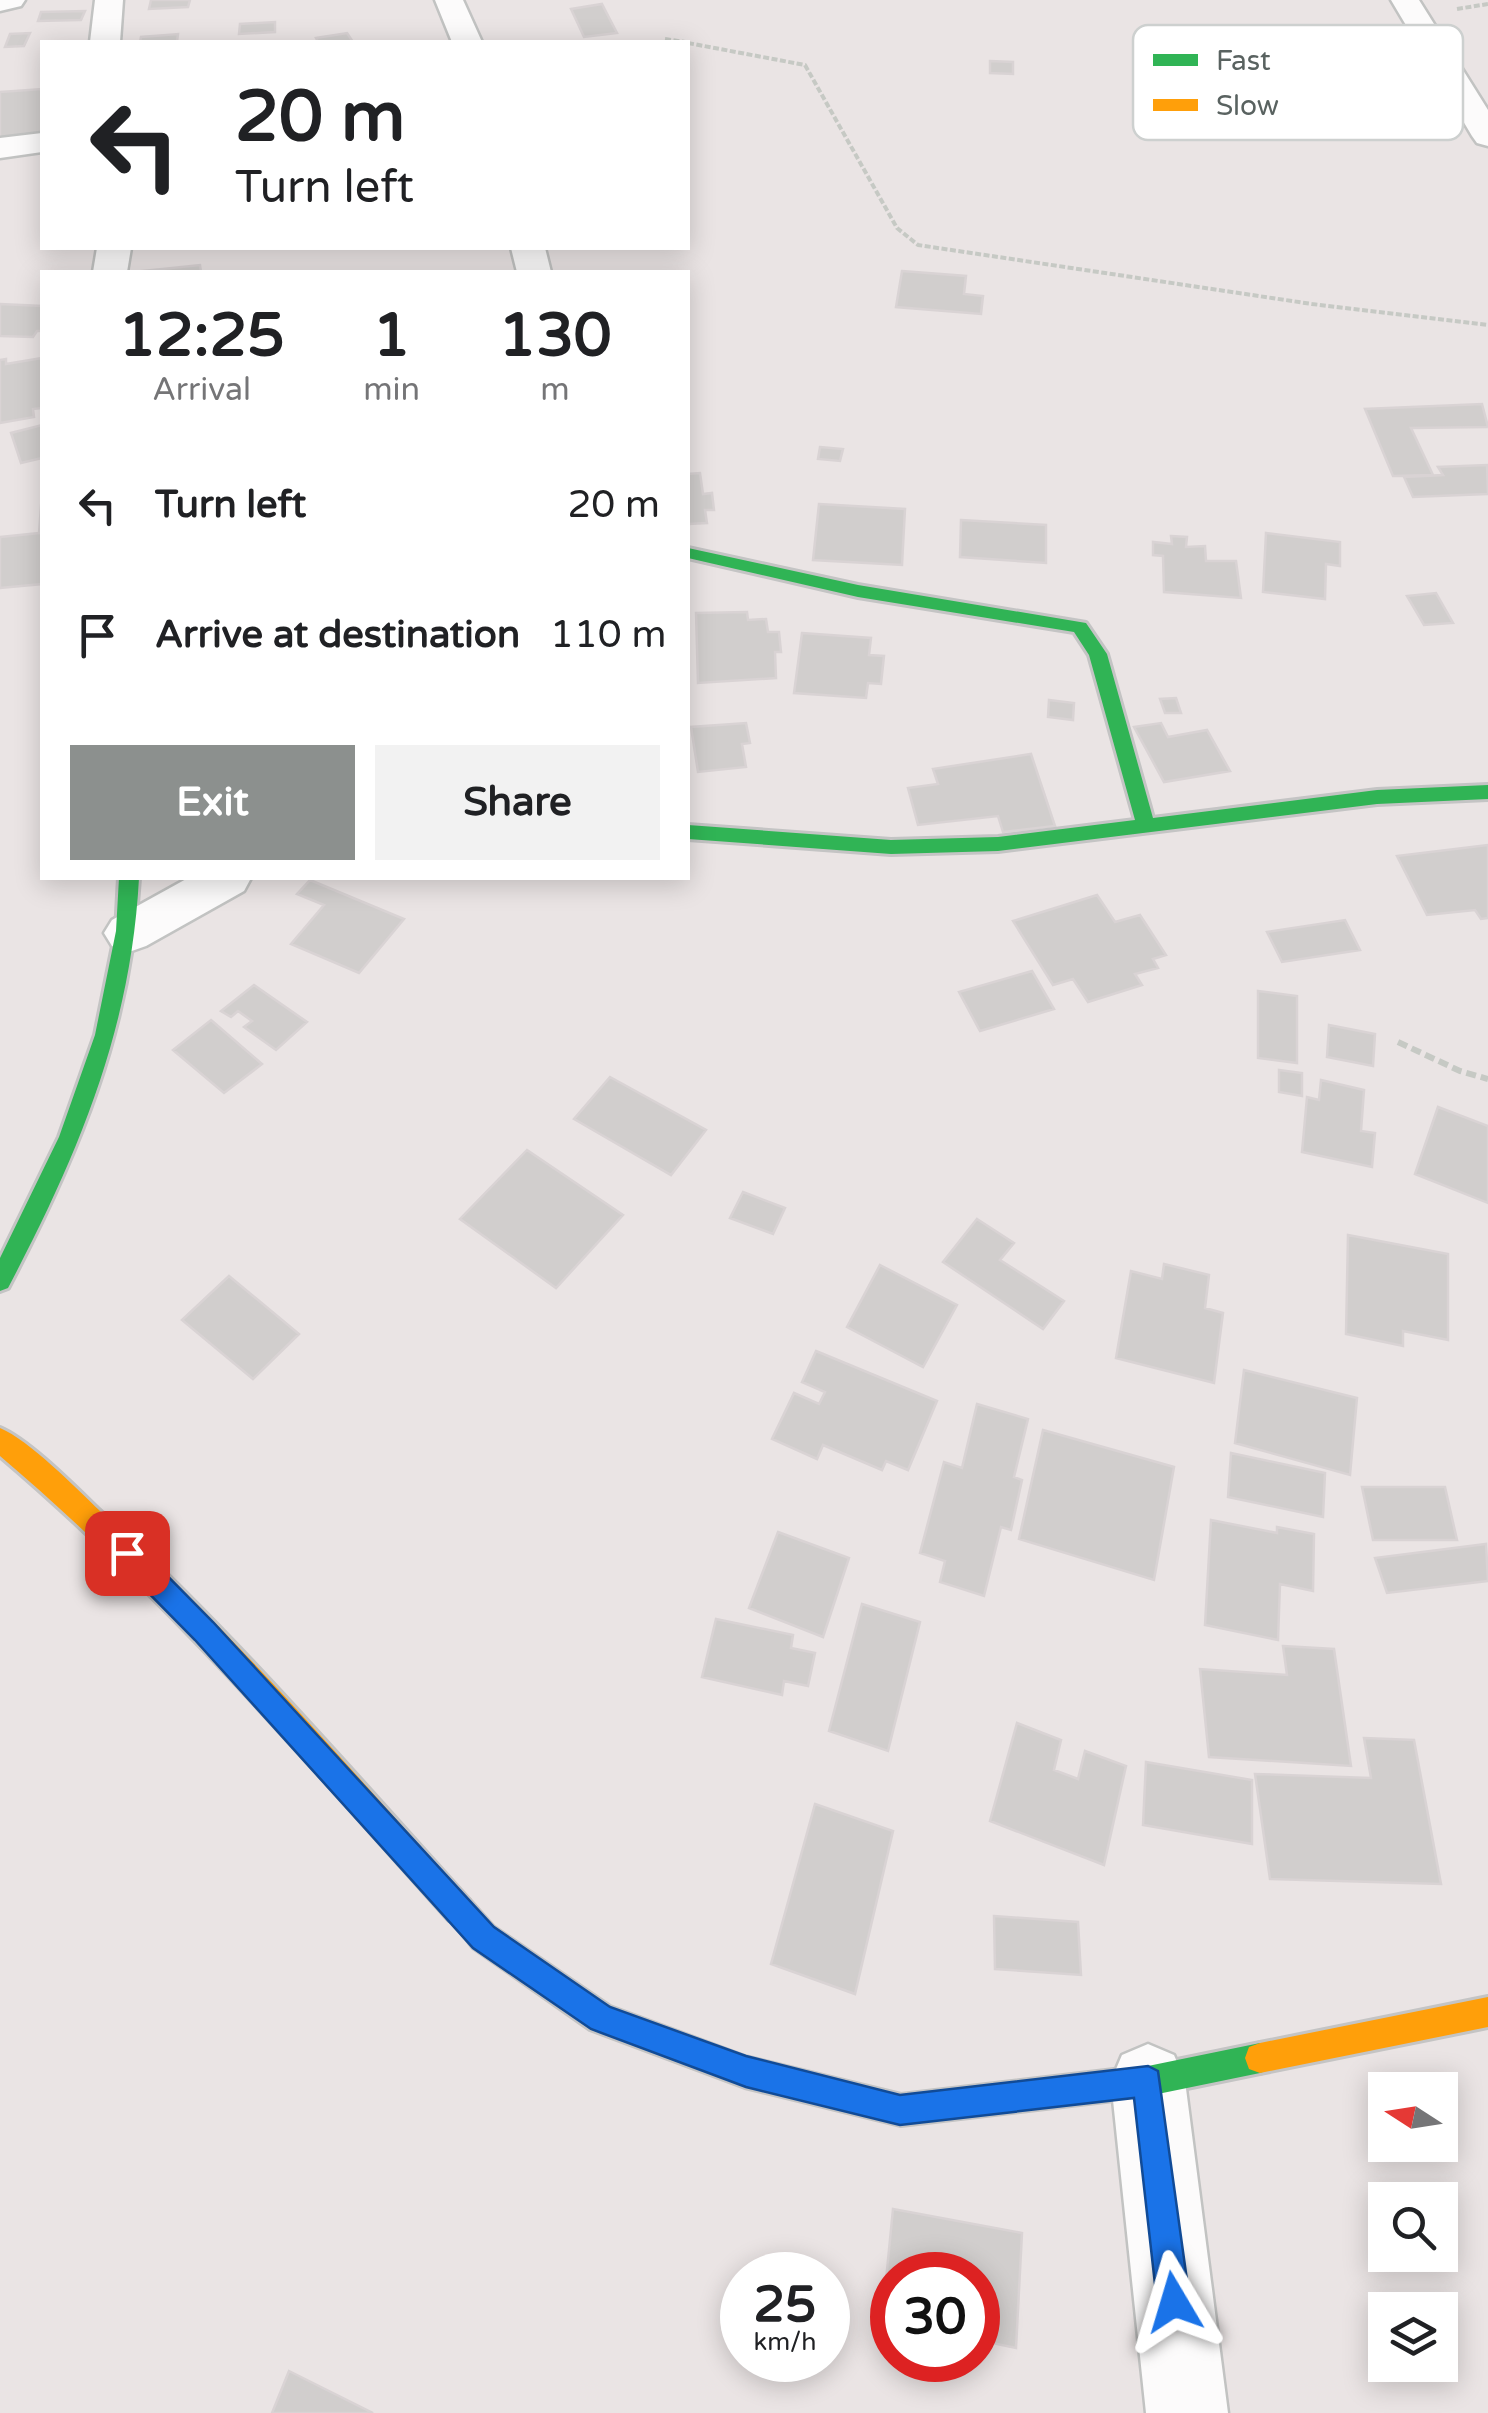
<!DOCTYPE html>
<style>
body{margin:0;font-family:"Varela Round",sans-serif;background:#f2f2f2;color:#202124;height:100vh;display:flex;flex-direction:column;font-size:38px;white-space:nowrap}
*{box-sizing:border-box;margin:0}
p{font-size:32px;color:#757577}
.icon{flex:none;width:55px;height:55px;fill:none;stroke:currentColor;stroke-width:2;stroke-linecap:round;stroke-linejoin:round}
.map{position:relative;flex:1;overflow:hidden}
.side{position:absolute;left:40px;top:270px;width:650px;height:610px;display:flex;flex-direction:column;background:#fff;border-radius:0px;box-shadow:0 5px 25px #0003}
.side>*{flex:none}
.guide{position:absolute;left:40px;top:40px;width:650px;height:210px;border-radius:0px;box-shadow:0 5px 25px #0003;background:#fff;color:#202124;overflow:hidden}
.needle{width:65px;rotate:282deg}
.tools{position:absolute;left:1368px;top:2072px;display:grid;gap:20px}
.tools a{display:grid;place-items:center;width:90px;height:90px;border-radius:0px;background:#fff;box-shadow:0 5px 25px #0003;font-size:50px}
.speed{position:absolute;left:720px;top:2252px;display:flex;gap:20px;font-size:50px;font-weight:700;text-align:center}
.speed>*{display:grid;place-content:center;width:130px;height:130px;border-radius:50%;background:#fff;box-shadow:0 5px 25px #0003;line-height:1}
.speed small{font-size:25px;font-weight:400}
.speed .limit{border:15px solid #d22;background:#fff;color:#111}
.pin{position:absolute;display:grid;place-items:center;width:85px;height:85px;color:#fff;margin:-42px;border-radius:20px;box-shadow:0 5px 15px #0006}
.me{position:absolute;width:110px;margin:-55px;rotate:353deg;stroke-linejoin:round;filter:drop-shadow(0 0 8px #0008)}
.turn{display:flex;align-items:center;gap:35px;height:210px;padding:0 30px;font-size:45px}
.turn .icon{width:130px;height:130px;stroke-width:2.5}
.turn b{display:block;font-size:70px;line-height:85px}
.eta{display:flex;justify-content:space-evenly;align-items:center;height:170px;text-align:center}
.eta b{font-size:60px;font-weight:700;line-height:70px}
.cta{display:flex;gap:20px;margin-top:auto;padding:20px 30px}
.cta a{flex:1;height:115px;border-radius:0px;background:#8c908e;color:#fff;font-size:40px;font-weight:700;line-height:115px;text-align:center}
.cta a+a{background:#f2f2f2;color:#202124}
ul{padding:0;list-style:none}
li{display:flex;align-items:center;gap:30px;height:130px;padding:0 30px}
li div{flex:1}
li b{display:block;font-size:38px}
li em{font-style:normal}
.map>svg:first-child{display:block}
.building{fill:#d1cecd;stroke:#d9d3d4;stroke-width:2.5}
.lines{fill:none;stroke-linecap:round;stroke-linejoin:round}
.street-casing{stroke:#c2c3c2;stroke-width:5}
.fast-casing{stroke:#c4c4c4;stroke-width:6}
.slow-casing{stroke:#c4c4c4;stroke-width:6}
.path-far1{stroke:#c6c9c4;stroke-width:4;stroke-dasharray:6 2.5;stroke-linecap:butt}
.path{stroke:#c6c9c4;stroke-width:6;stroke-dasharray:10 5;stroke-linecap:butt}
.street{fill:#fcfbfb;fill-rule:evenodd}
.fast{fill:#30b455;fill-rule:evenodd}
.slow{fill:#ff9f0a;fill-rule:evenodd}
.route{fill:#1a73e8;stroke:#114b97;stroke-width:2.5}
.key{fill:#fff;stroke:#cdd0cf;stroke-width:2.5}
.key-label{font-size:28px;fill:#596260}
</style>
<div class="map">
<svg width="1488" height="2413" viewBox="0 0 1488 2413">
<rect width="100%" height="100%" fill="#eae4e4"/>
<path class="building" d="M151,0H190L188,7L149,9Z
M602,4L617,33L584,37L571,9Z
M85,11L81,20L38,21L41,12Z
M275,22V32L239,34L240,24Z
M30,33L24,46L5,47L10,34Z
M347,33L353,42H318L316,38Z
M178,34L177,42H131H140L141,37Z
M990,61L1013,62V74L990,73Z
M42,89V136L0,139V92Z
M200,265L201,272H133Z
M902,271L966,276L964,294L983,296L981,314L896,307Z
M0,304L42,306V331H37L33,337L0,336Z
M42,358V408L33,409L34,417L0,423V360L6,359V364Z
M1482,404L1488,427L1411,428L1433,475L1393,476L1365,409Z
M42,425V458L21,463L11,433Z
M820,447L843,449L840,461L818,459Z
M1487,465L1488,494L1413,497L1404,477L1443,475L1438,467Z
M700,473L703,494L712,493L714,510H705L707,523L688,524V530V474Z
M42,493V584L0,588V537L39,533Z
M819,504L905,509L902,565L813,560Z
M961,520L1046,525V563L960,557Z
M1266,533L1340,542V566L1326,564L1325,599L1263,592Z
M1171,536L1187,537L1186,547L1205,546L1206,561H1236L1241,598L1164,592L1163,556L1153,555V542L1172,544Z
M1436,593L1453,623L1424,625L1407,596Z
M747,612L748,620L766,619L768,632H779L781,652H775L776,678L698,683L696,613Z
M802,633L871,638L869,655L884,656L881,684L868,683L866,698L794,693Z
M1176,698L1181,713H1165L1160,699Z
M1049,700L1074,703L1073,720L1048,717Z
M746,723L750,743L742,744L746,767L698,772L691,727Z
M1161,723L1168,737L1207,730L1230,771L1164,782L1134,727Z
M1031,754L1055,826L1003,832L998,816L918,825L908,788L938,784L933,769Z
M1488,845V918L1481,919L1475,910L1427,915L1397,856Z
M310,880L404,919L359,973L291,944L324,905L297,894Z
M1097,895L1115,922L1140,915L1166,955L1153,959L1158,968L1135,974L1142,985L1088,1002L1073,979L1053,985L1013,921Z
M1345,920L1360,950L1282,962L1267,932Z
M1032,971L1054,1009L980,1031L959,992Z
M254,985L307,1022L276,1050L244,1027L252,1021L238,1011L231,1017L221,1011Z
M1258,991L1297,996V1063L1258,1058Z
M211,1020L262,1064L224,1093L173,1050Z
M1329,1025L1375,1034L1373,1066L1327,1057Z
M1279,1070L1302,1073V1096L1279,1092Z
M610,1077L706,1130L671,1175L574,1119Z
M1321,1080L1364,1090L1361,1131L1375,1133L1372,1167L1302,1152L1307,1097L1319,1100Z
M1438,1107L1488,1126V1203L1415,1174Z
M527,1150L623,1215L556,1288L460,1219Z
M743,1192L785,1208L773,1234L730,1218Z
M977,1219L1014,1243L1000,1260L1064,1301L1043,1329L943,1262Z
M1348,1235L1448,1254V1340L1403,1331V1346L1346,1334Z
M1164,1264L1209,1275L1205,1308L1223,1313L1214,1383L1116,1358L1131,1271L1162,1279Z
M880,1265L957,1305L923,1367L847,1327Z
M229,1276L299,1334L253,1379L182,1320Z
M816,1351L937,1401L908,1470L886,1461L882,1470L823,1445L817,1459L772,1439L794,1393L819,1404L825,1392L802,1382Z
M1244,1370L1357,1398L1350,1475L1235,1443Z
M977,1404L1028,1419L1014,1477L1022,1480L1011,1530L1001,1527L984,1596L940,1582L945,1561L920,1553L944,1462L962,1468Z
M1043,1430L1174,1467L1154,1580L1019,1539Z
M1231,1453L1325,1473L1323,1517L1228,1497Z
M1362,1487H1445L1457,1540H1373Z
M1211,1520L1277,1533V1527L1314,1534L1313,1591L1280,1584L1278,1640L1205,1625Z
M778,1532L849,1558L823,1637L749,1608Z
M1486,1544L1488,1581L1387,1593L1375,1558Z
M862,1604L920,1622L888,1751L829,1731Z
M716,1619L793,1635L791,1648L815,1653L808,1686L784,1681L782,1695L702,1677Z
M1283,1646L1334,1649L1351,1766L1209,1757L1200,1669L1287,1675Z
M1017,1723L1061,1740L1054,1770L1078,1779L1085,1751L1126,1766L1104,1865L990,1821Z
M1364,1738L1414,1740L1441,1884L1270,1879L1255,1774L1371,1778Z
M1146,1762L1252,1780V1844L1143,1825Z
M815,1804L893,1831L855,1994L771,1964Z
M994,1916L1078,1922L1081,1975L995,1969Z
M893,2209L1022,2233L1016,2348L978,2340V2275H892V2324L882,2321Z
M289,2371L373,2413H272Z"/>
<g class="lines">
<defs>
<path id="street" d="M0,0H25L21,6L0,11Z
M95,0H123L120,42H90Z
M435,0H463L482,42H452Z
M1391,0H1419L1488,110V146L1477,143L1472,136Z
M42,133V152L0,158V138Z
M97,248H131L127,272H93Z
M511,248H545L551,272H517Z
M188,878H251L244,891L146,946L129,952L112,946L104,933L112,920Z
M1148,2044L1174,2055L1185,2081L1228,2413H1146L1111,2081L1122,2055Z"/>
<path id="fast" d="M688,548L858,585L1086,623L1107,654L1153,818L1377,790L1488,785V799L1377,804L998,851L891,854L688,839V825L891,840L998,837L1135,820L1089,655L1074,632L858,597L688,558Z
M119,878H139C131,1030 78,1155 8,1288L0,1291V1258L59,1137L95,1035L116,931Z
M459,1896L469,1900L493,1927L610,2007L745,2057L901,2095L1148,2066L1260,2043L1271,2047L1275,2058L1271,2069L1260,2073L1148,2096L901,2125L745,2087L590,2029L473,1947L445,1910L449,1900Z"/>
<path id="slow" d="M0,1428C29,1440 76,1488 100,1511C232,1631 349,1768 469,1900L473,1910L469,1920L459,1924L449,1920C305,1759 165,1596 0,1456Z
M1488,1997V2027L1260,2073L1249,2069L1245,2058L1249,2047L1260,2043Z"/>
</defs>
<use href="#street" class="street-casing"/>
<use href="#fast" class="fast-casing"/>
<use href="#slow" class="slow-casing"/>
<path class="path-far1" d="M1457,9L1488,4
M665,39L685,42
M688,43L805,65L897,228L918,245L1312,304L1488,325"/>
<path class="path" d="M1398,1042L1460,1071L1488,1079"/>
<use href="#street" class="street"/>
<use href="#fast" class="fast"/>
<use href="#slow" class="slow"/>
</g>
<path class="route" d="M127,1540L136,1544L213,1622L494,1927L610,2007L746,2056L900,2095L1148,2066L1158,2071L1190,2302L1185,2314L1174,2319L1162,2314L1157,2302L1134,2098L900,2125L746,2087L591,2029L473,1948L195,1640L118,1562L114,1553L118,1544Z"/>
<rect x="1133" y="25" width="330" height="115" rx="15" class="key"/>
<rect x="1153" y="54" width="45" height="12" fill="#30b455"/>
<rect x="1153" y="99" width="45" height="12" fill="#ff9f0a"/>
<g class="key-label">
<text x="1216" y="70">Fast</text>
<text x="1216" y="115">Slow</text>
</g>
</svg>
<div class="tools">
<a><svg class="needle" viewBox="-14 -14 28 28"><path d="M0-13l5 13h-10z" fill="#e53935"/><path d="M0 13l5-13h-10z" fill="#757577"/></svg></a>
<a><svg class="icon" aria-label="search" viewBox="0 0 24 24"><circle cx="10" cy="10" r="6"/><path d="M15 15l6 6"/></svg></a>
<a><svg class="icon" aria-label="layers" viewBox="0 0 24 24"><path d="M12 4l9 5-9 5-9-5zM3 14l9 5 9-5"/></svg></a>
</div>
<div class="speed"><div>25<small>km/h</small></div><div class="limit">30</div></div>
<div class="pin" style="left:127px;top:1553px;background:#d93025"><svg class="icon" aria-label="arrive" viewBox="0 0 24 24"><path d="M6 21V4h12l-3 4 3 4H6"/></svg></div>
<svg class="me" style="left:1174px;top:2302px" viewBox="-20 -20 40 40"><path d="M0-17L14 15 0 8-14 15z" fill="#1a73e8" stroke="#fff" stroke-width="4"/></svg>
<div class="guide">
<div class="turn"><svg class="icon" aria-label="left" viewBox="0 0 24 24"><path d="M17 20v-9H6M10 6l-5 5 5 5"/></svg><div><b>20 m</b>Turn left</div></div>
</div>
<section class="side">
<div class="eta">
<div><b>12:25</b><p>Arrival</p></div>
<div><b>1</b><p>min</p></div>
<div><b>130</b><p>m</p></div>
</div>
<ul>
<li><svg class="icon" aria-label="left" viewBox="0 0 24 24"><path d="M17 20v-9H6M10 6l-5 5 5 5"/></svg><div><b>Turn left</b></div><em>20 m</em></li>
<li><svg class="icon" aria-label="arrive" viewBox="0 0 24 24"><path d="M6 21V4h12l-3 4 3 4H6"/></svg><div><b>Arrive at destination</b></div><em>110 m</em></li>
</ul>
<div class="cta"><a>Exit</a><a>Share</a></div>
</section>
</div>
